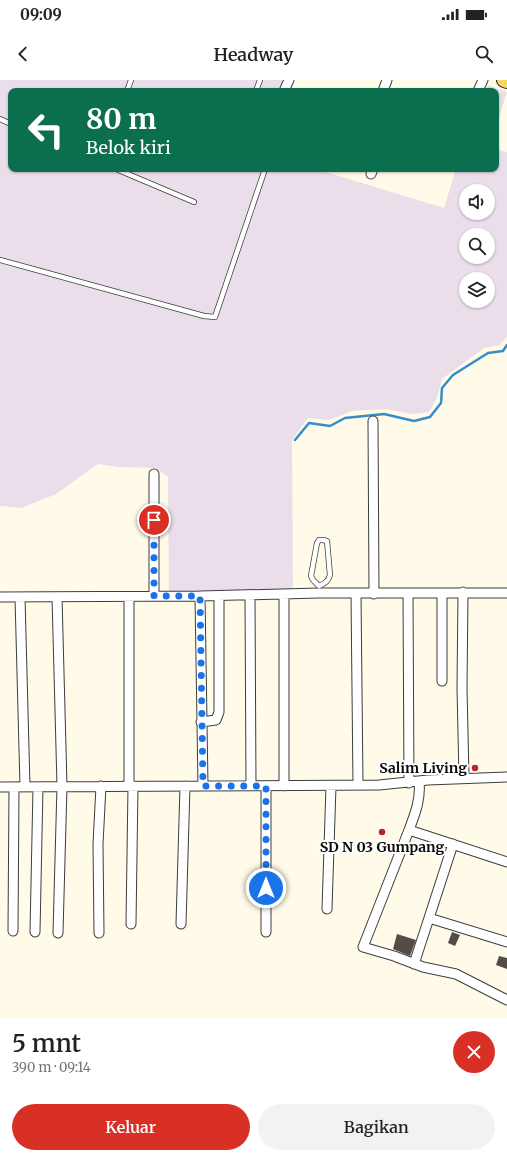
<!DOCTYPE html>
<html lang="id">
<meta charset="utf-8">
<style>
body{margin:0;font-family:Merriweather,serif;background:#f2f2f2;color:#222;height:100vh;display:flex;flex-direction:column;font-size:15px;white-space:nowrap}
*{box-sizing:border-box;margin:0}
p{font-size:13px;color:#767676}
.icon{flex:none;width:22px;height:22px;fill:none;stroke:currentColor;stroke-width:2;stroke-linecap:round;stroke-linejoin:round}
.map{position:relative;height:938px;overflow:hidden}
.drawer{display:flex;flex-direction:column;background:#fff;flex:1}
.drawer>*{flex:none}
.hud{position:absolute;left:8px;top:8px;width:491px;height:84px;border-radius:8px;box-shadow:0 1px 3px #0004;background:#0b6e4f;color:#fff;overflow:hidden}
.fabs{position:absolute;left:459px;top:104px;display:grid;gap:8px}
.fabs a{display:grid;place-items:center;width:36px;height:36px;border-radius:50%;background:#fff;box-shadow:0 1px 3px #0004;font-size:20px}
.pin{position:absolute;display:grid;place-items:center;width:34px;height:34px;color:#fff;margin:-17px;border:2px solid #fff;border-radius:50%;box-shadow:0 1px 4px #0007}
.me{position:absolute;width:44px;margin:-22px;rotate:0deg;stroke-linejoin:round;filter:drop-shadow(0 0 3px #0008)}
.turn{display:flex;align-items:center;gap:14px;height:84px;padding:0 12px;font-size:18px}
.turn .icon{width:52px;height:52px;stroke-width:2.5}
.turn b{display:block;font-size:28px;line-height:34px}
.round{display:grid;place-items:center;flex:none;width:42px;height:42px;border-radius:21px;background:#f2f2f2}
.head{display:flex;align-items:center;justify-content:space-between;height:68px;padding:0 12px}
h1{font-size:24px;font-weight:600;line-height:30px}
.button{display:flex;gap:8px;margin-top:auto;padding:8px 12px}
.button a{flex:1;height:46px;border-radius:24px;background:#d93025;color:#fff;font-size:16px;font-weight:600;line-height:46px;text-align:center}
.button a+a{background:#f2f2f2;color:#222}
.status{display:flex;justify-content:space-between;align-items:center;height:28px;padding:0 20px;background:#fff;direction:ltr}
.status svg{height:11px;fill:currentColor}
header{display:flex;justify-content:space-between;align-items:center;height:52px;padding:0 12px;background:#fff;font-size:18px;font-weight:600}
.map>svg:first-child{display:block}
.industrial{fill:#e9deea;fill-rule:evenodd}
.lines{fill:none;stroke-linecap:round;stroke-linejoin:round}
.stream{stroke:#358dcc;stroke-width:2.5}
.building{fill:#534c47}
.lane-casing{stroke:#3d3d3d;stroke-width:6}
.street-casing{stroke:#3d3d3d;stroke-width:11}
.primary-casing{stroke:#1b1b1b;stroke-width:16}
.lane{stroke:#fff;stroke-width:4.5}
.street{stroke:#fff;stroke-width:9}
.primary{stroke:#f8d55f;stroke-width:14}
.route{stroke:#1a73e8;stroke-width:7;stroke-dasharray:0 12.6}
.poi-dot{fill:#b82529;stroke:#fff;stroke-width:1.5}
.labels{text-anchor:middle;stroke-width:4;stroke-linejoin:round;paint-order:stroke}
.poi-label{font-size:14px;font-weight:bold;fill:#0a0a0a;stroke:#fff;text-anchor:end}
</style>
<div class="status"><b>09:09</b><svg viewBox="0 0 49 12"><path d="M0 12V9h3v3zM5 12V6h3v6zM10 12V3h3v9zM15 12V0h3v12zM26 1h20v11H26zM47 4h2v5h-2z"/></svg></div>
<header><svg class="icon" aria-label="back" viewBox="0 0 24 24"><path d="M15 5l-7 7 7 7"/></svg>Headway<svg class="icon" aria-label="search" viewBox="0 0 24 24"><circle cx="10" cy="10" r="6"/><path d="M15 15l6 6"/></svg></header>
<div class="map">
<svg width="507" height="938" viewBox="0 0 507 938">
<rect width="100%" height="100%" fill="#fffbe8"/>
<path class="industrial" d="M0,0H292L287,11H11V89H316L444,128L456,89H496V69L507,72V256L500,265L484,268L442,299L437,318L429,332L413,334L385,329L352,331L329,340L308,338L292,360L293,514L169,516L168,397L156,388L118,387L98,384L56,414L21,428L0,426ZM466,111H488V133H466ZM466,155H488V177H466ZM466,199H488V221H466Z
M488,5L507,12L496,46V11H486Z"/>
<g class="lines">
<path class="stream" d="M295,360L309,343L330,346L345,338L384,334L414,341L430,337L441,323L442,308L453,295L488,273L503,271L507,265"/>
</g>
<path class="building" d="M452,852L460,855L455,866L448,863Z
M397,854L416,860L410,876L393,869Z
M499,876L507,878V889L496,885Z"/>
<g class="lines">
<defs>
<path id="lane" d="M127,11L131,0
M256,11L260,0
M0,39L11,44
M116,89L194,122
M0,180L204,236L215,237L265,89
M319,460H323L327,461L330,495C328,502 325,503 319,506L313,500L311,496L317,463Z"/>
<path id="street" d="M284,11L289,0
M383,11L387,0
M478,11L483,0
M371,94L373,89
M373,341L374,514
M463,512L462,608L464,698
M408,513L409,703
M442,513V601
M356,514L358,705
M250,515L251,706
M154,516V394
M200,516L203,706
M0,517L200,516L319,513H507
M20,517L25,707
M57,517L62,706L58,853
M129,517V706
M201,642L216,640L219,632V516
M419,702C421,719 415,734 409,750L507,782
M266,706V852
M284,706V515
M0,707L379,705L428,700L507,697
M409,750L363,867L394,876L423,887L456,894L507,920
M453,764L429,838L507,862
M327,829L331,706
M131,844L133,706
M181,844L185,706
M13,851L14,708
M35,852L38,707
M99,853L98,764L101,706
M414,884L429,838"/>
<path id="primary" d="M504,0L507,1"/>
</defs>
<use href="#lane" class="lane-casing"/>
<use href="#street" class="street-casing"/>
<use href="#primary" class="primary-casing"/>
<use href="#lane" class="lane"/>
<use href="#street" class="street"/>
<use href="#primary" class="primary"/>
</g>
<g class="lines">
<path class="route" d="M154,440V516H200L203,706H266V808"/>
</g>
<g class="poi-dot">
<circle cx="475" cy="688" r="4"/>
<circle cx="382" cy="752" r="4"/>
</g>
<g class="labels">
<g class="poi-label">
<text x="467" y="693">Salim Living</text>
<text x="382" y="772" text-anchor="middle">SD N 03 Gumpang</text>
</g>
</g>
</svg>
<div class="fabs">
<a><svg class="icon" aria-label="sound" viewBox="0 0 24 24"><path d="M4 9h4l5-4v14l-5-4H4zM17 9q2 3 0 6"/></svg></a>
<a><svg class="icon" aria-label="search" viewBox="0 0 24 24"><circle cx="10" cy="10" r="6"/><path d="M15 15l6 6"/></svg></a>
<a><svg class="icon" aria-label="layers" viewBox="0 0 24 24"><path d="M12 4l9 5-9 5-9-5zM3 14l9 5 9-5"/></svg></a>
</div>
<div class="pin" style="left:154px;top:440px;background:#d93025"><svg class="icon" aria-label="arrive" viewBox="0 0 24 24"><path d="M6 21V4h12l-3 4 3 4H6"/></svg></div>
<svg class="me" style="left:266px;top:808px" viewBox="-20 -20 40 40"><circle r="17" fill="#1a73e8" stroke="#fff" stroke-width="3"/><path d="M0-11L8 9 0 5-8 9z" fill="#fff"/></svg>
<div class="hud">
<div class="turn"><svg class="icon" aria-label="left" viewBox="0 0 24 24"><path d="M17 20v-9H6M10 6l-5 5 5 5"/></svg><div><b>80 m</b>Belok kiri</div></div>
</div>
</div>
<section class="drawer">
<div class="head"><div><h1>5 mnt</h1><p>390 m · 09:14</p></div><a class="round" style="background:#d93025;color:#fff"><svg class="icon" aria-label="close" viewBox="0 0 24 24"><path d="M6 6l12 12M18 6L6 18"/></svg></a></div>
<div class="button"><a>Keluar</a><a>Bagikan</a></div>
</section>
